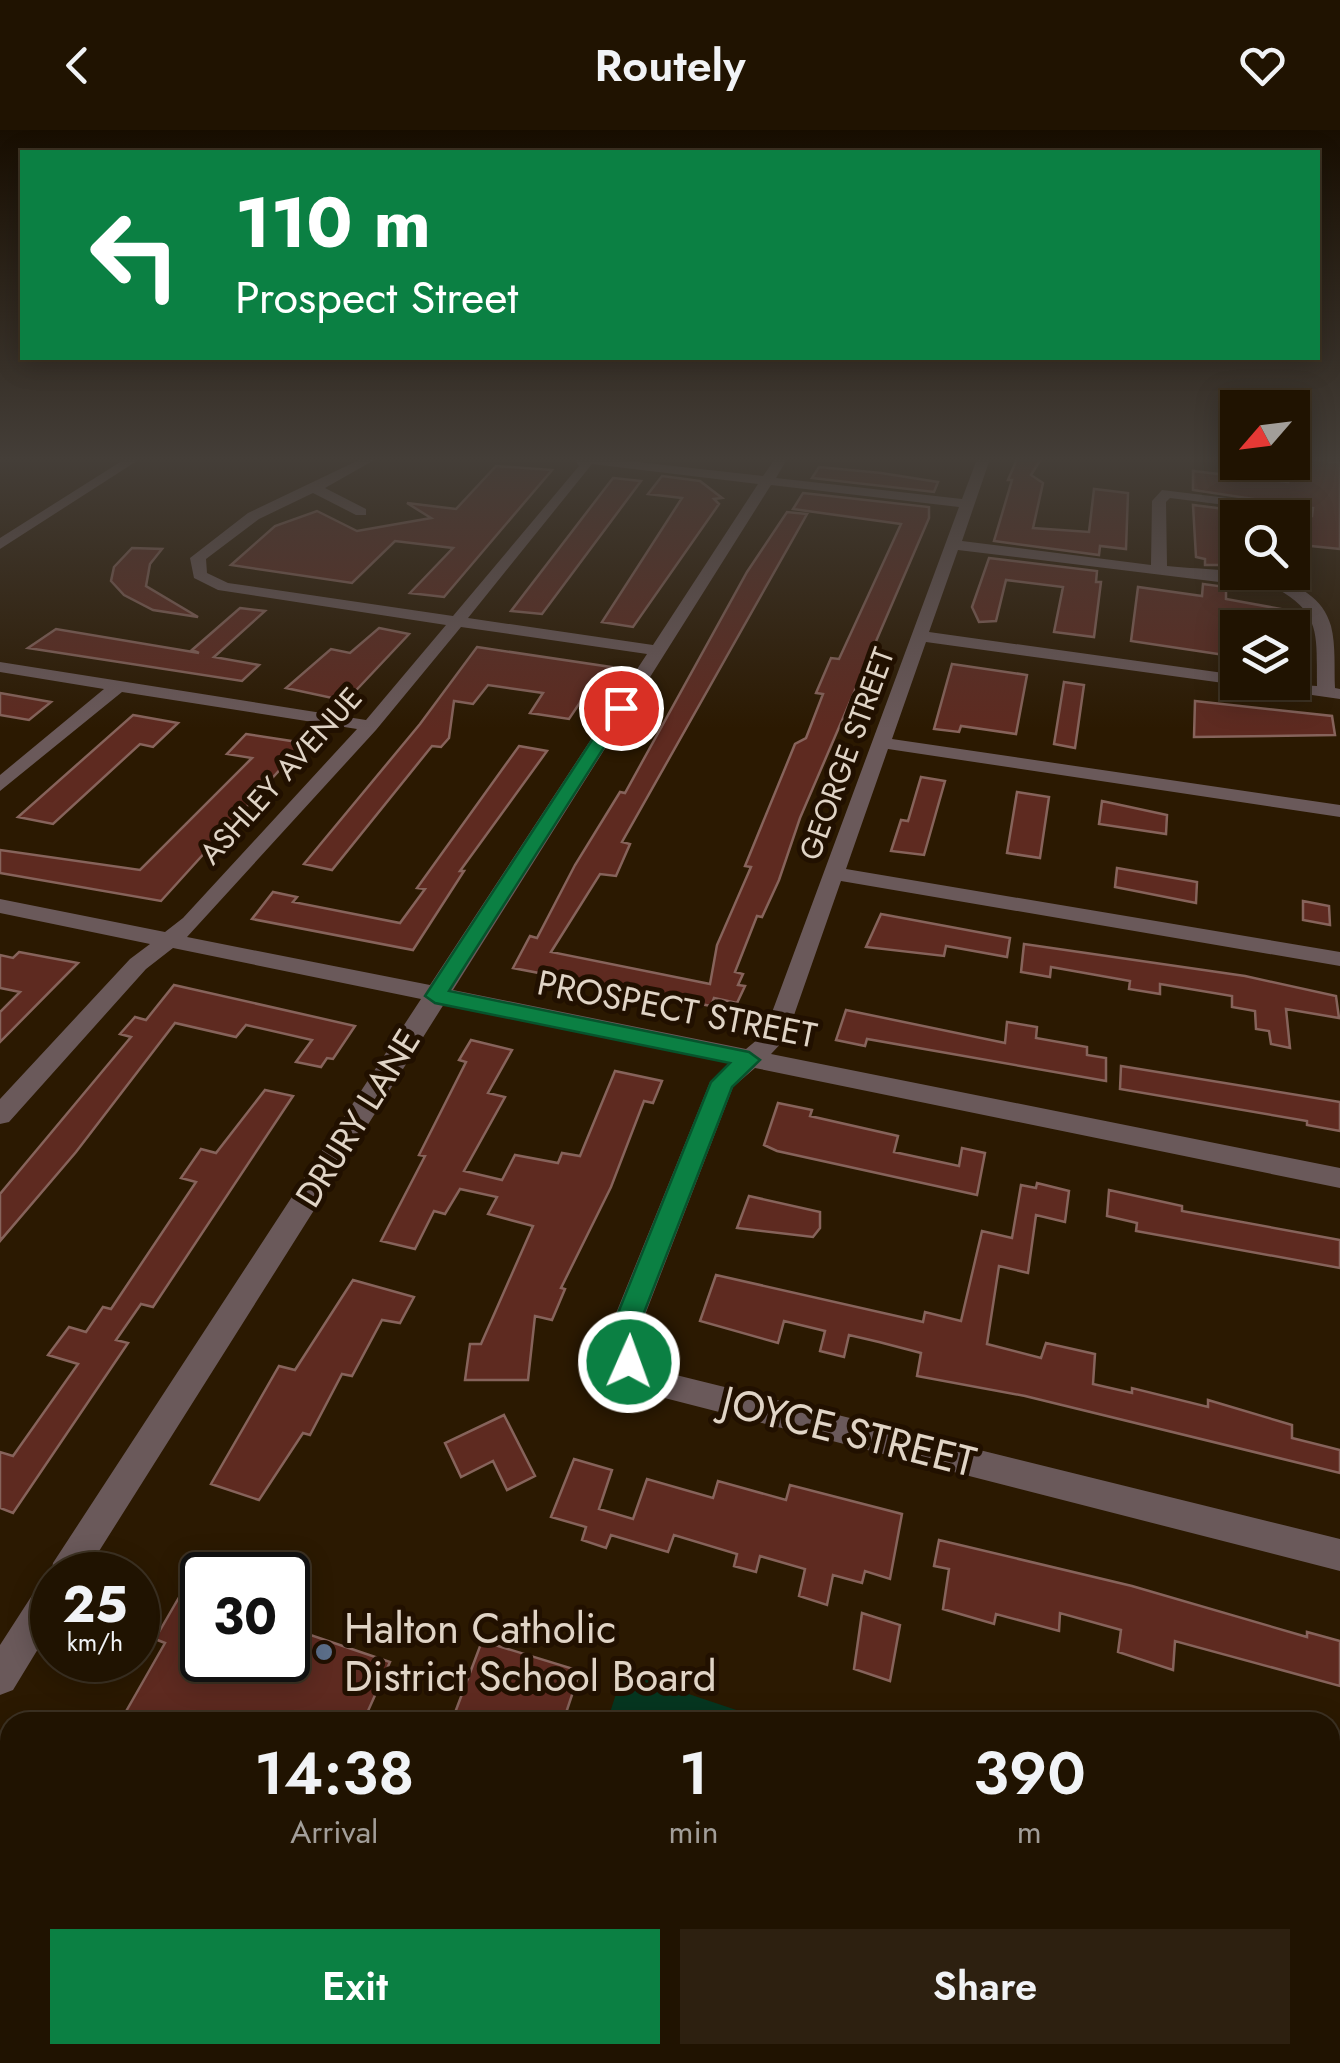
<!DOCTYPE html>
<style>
body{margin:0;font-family:Jost,sans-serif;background:#2d2010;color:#f1f3f6;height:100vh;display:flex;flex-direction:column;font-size:38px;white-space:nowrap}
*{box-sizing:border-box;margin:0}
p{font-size:32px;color:#a29e99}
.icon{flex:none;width:55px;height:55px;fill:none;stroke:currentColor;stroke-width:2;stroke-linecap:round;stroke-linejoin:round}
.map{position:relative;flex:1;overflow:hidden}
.sheet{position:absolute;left:0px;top:1582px;width:1340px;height:352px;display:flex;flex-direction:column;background:#201301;border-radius:30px 30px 0 0;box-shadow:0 5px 25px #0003,0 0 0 2px #3d3223}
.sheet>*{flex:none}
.hud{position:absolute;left:20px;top:20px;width:1300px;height:210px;border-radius:0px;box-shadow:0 5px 25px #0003,0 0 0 2px #3d3223;background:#0b8043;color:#fff;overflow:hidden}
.needle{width:65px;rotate:242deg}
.fabs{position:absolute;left:1220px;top:260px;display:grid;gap:20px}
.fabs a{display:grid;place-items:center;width:90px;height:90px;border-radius:0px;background:#201301;box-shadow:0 5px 25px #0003,0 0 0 2px #3d3223;font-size:50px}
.speed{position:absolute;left:30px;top:1422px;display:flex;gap:20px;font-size:50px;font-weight:700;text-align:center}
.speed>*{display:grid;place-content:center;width:130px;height:130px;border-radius:50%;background:#201301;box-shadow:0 5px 25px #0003,0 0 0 2px #3d3223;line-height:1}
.speed small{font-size:25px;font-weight:400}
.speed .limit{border:5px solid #111;border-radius:15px;background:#fff;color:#111}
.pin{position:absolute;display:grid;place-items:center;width:85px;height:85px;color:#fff;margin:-42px;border:5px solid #fff;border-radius:50%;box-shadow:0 2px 10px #0007}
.me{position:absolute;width:110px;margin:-55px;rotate:2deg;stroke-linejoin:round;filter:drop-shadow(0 0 8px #0008)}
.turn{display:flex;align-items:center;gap:35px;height:210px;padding:0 50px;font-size:45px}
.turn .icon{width:130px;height:130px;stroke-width:2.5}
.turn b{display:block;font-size:70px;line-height:85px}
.eta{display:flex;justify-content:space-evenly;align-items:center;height:170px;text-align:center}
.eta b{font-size:60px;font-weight:600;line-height:70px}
.action{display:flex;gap:20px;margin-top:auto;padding:20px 50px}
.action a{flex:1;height:115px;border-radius:0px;background:#0b8043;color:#fff;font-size:40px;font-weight:600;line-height:115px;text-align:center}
.action a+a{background:#2d2010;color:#f1f3f6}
header{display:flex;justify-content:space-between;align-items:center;height:130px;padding:0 50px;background:#201301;font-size:45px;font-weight:600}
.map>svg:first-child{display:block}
.industrial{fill:#311f25}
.green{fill:#063620}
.building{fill:#5e2a20;stroke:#86635b;stroke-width:2.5}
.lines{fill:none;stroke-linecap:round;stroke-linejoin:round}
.minor{fill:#6a595a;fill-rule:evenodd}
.route{fill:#0b8043;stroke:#07532c;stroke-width:2.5}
.service-dot{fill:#5c6f8a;stroke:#211000;stroke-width:4}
.labels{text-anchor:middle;stroke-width:10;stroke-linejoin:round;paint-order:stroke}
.far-street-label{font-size:30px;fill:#e0d4c6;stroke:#211000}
.street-label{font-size:35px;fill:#e0d4c6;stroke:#211000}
.near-street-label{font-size:42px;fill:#e0d4c6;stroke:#211000}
.near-poi-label{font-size:42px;fill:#e0d4c6;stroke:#211000;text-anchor:start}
</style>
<header><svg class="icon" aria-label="back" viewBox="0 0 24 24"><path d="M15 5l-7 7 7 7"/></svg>Routely<svg class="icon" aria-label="heart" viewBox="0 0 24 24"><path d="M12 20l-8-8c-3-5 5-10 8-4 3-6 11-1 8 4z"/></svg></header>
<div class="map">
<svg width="1340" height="1933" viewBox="0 0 1340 1933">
<rect width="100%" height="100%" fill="#2b1901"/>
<path class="industrial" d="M0,1844L10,1848V1925H199L219,1933H0Z"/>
<path class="green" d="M623,1542L772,1592H607Z
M497,1925H742L741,1933H495Z"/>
<path class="building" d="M1017,329H1041L1031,345L1043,353L1033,398L1089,402L1094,359L1128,363L1126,419L1100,416L1099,425L994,411L1012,350H1008Z
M1292,329L1340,332V419L1292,414V388H1238V435H1205V429L1196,427L1193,375L1304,389L1312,386L1313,378L1193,360V341L1288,352L1285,332Z
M496,336L552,340L444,467L410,463L453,418L395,411L352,453L231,435L275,396L317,381L357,401L431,388L407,373L456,379Z
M819,337L881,343L938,352L934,362L812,348Z
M662,346L700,351L722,368L714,369L719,374L633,497L602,492L682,368L648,364Z
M613,348L641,351L542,484L511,481Z
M803,363L929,377V388L800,688L779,750L762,787L757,786L735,842L743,844L738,855L745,856L737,873L714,868L711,876L513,838L530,806L537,808L575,735L620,662L625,663L747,442L787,382L807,384L622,712L630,714L616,746L600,744L551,822L710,854L717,815L751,737L745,736L795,614L806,608L823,564L816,563L831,528L839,529L901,394L793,379Z
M132,418L162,419L150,434L146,456L198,487L153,480L124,465L111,451L114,437Z
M989,428L1097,441L1096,452H1101L1094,507L1054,502L1063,457L1006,450L996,491L979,492L972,477Z
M1203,454L1226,457V469L1281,479L1283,498L1238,494V527L1131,511L1138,457L1202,466Z
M240,478L265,481L214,527L259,535L242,551L28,518L56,499L199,523L192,520Z
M379,498L409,504L346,571L286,558L331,519L350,523Z
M477,517L611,537L599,554L593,553L569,589L530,583L543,563L488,555L473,574L454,571L449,608L441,617L432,616L332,740L304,734L420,594Z
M952,534L1027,545L1016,604L961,596L959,602L934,599Z
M1064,552L1084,555L1075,618L1054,614Z
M0,563L51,572L29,590L0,585Z
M1195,571L1332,586L1335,605L1194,607Z
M133,585L178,593L153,617L140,614L53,694L18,687Z
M246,604L304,613L161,771L0,743V720L140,740L252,628L227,624Z
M519,616L547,621L460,741H464L413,820L252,789L273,762L297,767L293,772L400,793L425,759L417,758Z
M921,647L945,651L924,725L891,721L901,690L908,691Z
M1017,662L1049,667L1040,728L1007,723Z
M1102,671L1167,685L1166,704L1099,694Z
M1117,738L1197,752L1196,773L1115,757Z
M1303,771L1329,776L1330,795L1303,790Z
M881,784L1010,808L1007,827L946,816L944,826L866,817Z
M1024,814L1245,846L1336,866L1339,888L1286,879L1290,918L1271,914L1269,901L1256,899L1255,881L1232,877V866L1160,854V864L1129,859L1130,851L1051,837L1050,847L1021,842Z
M19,822L78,833L0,912V882L20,862L0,858V825L13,828Z
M174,855L355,896L333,929L327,928L321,937L296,932L312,910L246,895L236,907L175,893L76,1022L0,1111V1064L131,907L120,904L135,887L146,890Z
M846,880L1005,913L1007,892L1037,897L1036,908L1087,917V925L1106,928V951L867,909L865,916L836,910Z
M471,910L512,920L488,963L505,967L464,1041L502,1050L515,1025L558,1033L562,1023L580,1026L615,941L662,951L653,973L644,971L611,1057L561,1158L565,1159L552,1190L535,1186L528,1250H465L470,1214H481L533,1096L488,1084L497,1067L460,1059L445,1084L434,1081L415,1119L381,1111L425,1026L419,1025L466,932L459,930Z
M1121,936L1340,972V1001L1307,995V991L1120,959Z
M265,960L293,966L153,1177L141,1174L116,1210L128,1213L13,1383L0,1378V1322L13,1326L78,1234L48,1225L69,1197L86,1202L103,1177L111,1179L196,1052L181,1048L201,1019L216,1023Z
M778,973L812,980L810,986L898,1006L894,1022L959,1036L962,1018L985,1023L977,1065L777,1021L764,1015Z
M1037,1053L1069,1061L1065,1092L1036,1085L1028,1143L999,1136L987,1214L1041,1228L1046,1213L1095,1224L1093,1254L1132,1263V1258L1208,1277V1270L1292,1295V1308L1340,1320V1343L1025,1266L917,1246L921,1223L879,1212L849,1205L844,1227L820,1221L825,1201L784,1191L778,1213L700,1191L716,1145L923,1192L925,1182L961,1191L982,1101L1012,1108L1021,1055L1036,1058Z
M1109,1060L1182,1076V1081L1340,1110V1138L1136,1101L1137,1093L1107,1086Z
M749,1066L820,1082V1098L813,1107L737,1098Z
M353,1150L414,1167L400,1193L382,1190L352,1246L342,1244L310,1305L303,1303L259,1370L211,1354L279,1236L295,1240Z
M504,1285L535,1346L507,1360L493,1331L461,1347L445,1313Z
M574,1329L612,1340L599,1379L633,1389L647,1349L713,1368L718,1351L786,1370L790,1355L902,1384L890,1449L865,1441L862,1453L833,1445L827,1475L799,1466L805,1439L760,1426L756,1442L734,1436L737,1424L674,1405L668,1422L611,1405L606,1418L582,1410L586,1397L551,1387Z
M939,1410L1132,1456L1307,1507V1502L1340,1511V1556L1175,1511L1173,1540L1118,1522L1121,1500L1060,1483L1059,1501L996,1484L994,1494L943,1479L949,1439L934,1436Z
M189,1450L202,1455V1530H288V1516L296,1500L390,1532L363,1592H120L165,1513L155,1509Z
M862,1483L900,1495L890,1551L854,1539Z
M482,1511L580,1541L563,1592H466L453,1588Z"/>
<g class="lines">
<path class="minor" d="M125,329H140L0,419V408Z
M361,329H376L325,358L366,379V385H356L313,363L259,389L206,429L207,443L228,453L453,486L579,336L574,329H611L763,346L775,329H787L776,348L962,369L977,329H990L962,411L1151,435L1152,371L1162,360L1309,378V384L1304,385L1170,368L1166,372L1167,436C1217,442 1314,435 1331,496C1336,516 1334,538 1335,558L1340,559V569L1255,557L1247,552L1317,556C1316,510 1323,483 1277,459L958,420L929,502L1238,545V552H1245L1238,555L926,512L892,609L1340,675V687L888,619L846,739L1340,822V836L841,751L786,908L771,924L1340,1038V1058L755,938L733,957L640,1198L643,1225L668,1243L1340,1409V1441L649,1264L618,1241L610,1198L710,952L729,933L444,874L84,1445H52V1496L13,1560L0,1565V1515L40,1453L50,1449L53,1433L421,869L173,818L146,839L9,992L0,994V969L130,829L150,814L0,783V769L165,802L183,788L357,599L122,562L0,661V645L104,559L0,542V532L366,590L446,495L218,460L194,448L190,428L248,383ZM592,334L758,354L653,515L468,488ZM771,355L959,377L764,904L746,919L453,860ZM461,497L647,524L430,855L187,807L376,600Z
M1163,1925H1236L1239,1933H1166Z"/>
</g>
<linearGradient id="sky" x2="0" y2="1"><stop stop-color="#180e01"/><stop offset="0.55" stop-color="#443e38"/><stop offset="1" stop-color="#443e38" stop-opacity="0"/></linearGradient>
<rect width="1340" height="599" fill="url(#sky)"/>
<path class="route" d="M621,573L629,578L449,861L749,922L760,930L732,957L638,1198L643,1232L639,1240H619L612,1198L711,952L730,933L435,873L425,866L613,578Z"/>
<circle class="service-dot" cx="324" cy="1522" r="10"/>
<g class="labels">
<g class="far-street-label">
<text transform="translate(847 624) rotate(-70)" y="10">GEORGE STREET</text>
<text transform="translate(281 646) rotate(-48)" y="10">ASHLEY AVENUE</text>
</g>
<g class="street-label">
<text transform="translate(677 879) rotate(11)" y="12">PROSPECT STREET</text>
<text transform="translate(358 988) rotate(-58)" y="12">DRURY LANE</text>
</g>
<g class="near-street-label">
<text transform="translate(849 1301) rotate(14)" y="15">JOYCE STREET</text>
</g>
<g class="near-poi-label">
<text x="344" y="1513">Halton Catholic<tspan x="344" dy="48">District School Board</tspan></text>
</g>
</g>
</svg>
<div class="fabs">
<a><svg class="needle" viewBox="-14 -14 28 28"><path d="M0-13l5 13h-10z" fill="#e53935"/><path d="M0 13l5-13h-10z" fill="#a29e99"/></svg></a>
<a><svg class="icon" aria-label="search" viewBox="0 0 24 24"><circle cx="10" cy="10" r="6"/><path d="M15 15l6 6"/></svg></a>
<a><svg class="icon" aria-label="layers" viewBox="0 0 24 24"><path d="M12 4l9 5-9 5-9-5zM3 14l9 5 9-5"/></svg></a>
</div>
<div class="speed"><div>25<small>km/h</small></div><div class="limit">30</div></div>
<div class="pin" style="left:621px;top:578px;background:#d93025"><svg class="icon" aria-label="arrive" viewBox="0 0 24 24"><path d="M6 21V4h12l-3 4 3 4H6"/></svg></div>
<svg class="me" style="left:629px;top:1232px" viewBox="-20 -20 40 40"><circle r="17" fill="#0b8043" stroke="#fff" stroke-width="3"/><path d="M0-11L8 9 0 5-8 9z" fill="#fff"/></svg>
<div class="hud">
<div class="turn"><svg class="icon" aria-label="left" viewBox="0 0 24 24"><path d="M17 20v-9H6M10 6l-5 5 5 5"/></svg><div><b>110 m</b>Prospect Street</div></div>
</div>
<section class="sheet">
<div class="eta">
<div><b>14:38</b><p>Arrival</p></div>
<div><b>1</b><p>min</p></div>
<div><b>390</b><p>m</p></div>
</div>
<div class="action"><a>Exit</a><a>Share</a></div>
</section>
</div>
